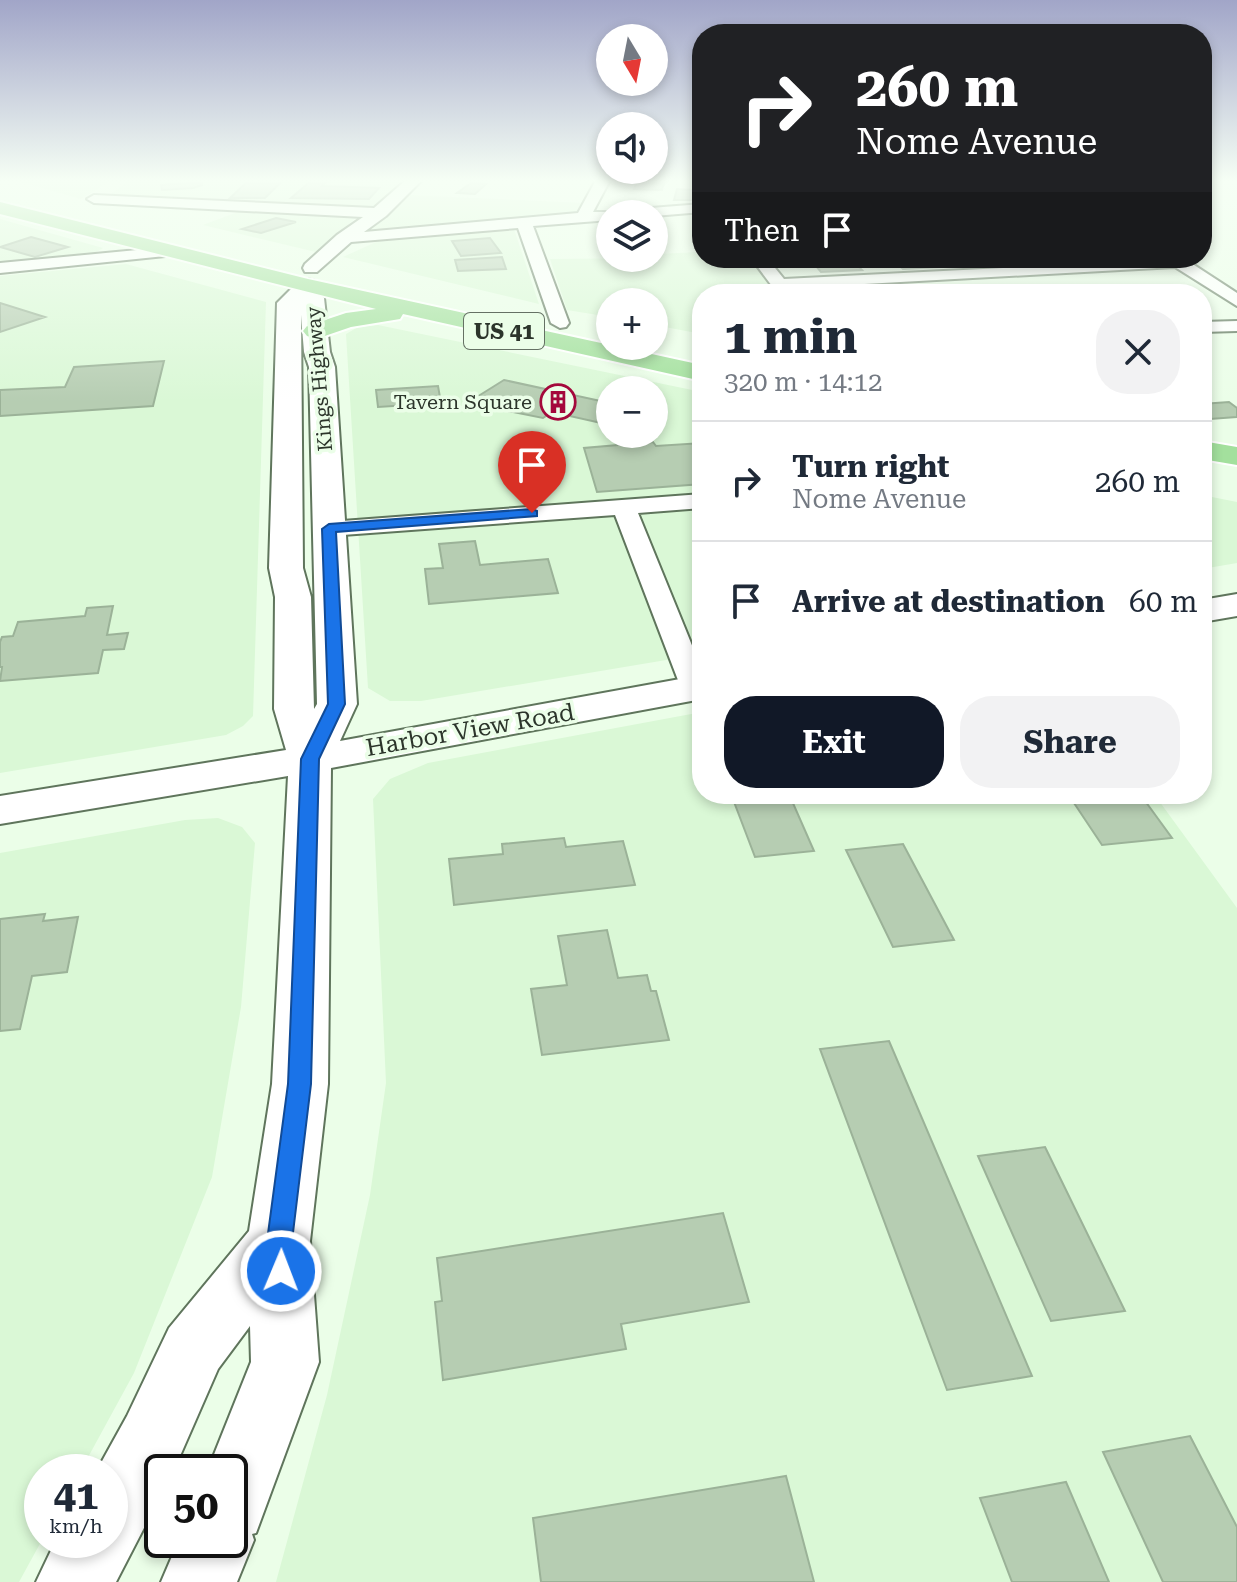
<!DOCTYPE html>
<meta charset="utf-8">
<style>
body{margin:0;font-family:"Roboto Serif",serif;background:#f2f2f3;color:#1f2937;height:100vh;display:flex;flex-direction:column;font-size:30px;white-space:nowrap}
*{box-sizing:border-box;margin:0}
p{font-size:26px;color:#747a83}
.icon{flex:none;width:44px;height:44px;fill:none;stroke:currentColor;stroke-width:2;stroke-linecap:round;stroke-linejoin:round}
.map{position:relative;flex:1;overflow:hidden}
.sheet{position:absolute;left:692px;top:284px;width:520px;height:520px;display:flex;flex-direction:column;background:#fff;border-radius:32px;box-shadow:0 4px 12px #0003}
.sheet>*{flex:none}
.banner{position:absolute;left:692px;top:24px;width:520px;height:244px;border-radius:32px;box-shadow:0 4px 12px #0003;background:#202124;color:#fff;overflow:hidden}
.needle{width:52px;rotate:170deg}
.fabs{position:absolute;left:596px;top:24px;display:grid;gap:16px}
.fabs a{display:grid;place-items:center;width:72px;height:72px;border-radius:50%;background:#fff;box-shadow:0 4px 12px #0003;font-size:40px}
.speed{position:absolute;left:24px;top:1454px;display:flex;gap:16px;font-size:40px;font-weight:700;text-align:center}
.speed>*{display:grid;place-content:center;width:104px;height:104px;border-radius:50%;background:#fff;box-shadow:0 4px 12px #0003;line-height:1}
.speed small{font-size:20px;font-weight:400}
.speed .limit{border:4px solid #111;border-radius:12px;background:#fff;color:#111}
.pin{position:absolute;display:grid;place-items:center;width:68px;height:68px;color:#fff;margin:-82px -34px;border-radius:50% 50% 50% 0;rotate:-45deg;box-shadow:0 0 8px #0007}
.pin .icon{rotate:45deg}
.me{position:absolute;width:88px;margin:-44px;rotate:1deg;stroke-linejoin:round;filter:drop-shadow(0 0 6px #0008)}
.turn{display:flex;align-items:center;gap:28px;height:168px;padding:0 32px;font-size:36px}
.turn .icon{width:104px;height:104px;stroke-width:2.5}
.turn b{display:block;font-size:56px;line-height:68px}
.then{display:flex;align-items:center;height:76px;padding:0 32px;background:#0003;gap:16px;font-size:30px}
.round{display:grid;place-items:center;flex:none;width:84px;height:84px;border-radius:32px;background:#f2f2f3}
.head{display:flex;align-items:center;justify-content:space-between;height:136px;padding:0 32px}
h1{font-size:48px;font-weight:700;line-height:60px}
.cta{display:flex;gap:16px;margin-top:auto;padding:16px 32px}
.cta a{flex:1;height:92px;border-radius:32px;background:#111827;color:#fff;font-size:32px;font-weight:700;line-height:92px;text-align:center}
.cta a+a{background:#f2f2f3;color:#1f2937}
ul{padding:0;list-style:none}
li{display:flex;align-items:center;gap:24px;height:120px;padding:0 32px;border-top:2px solid #e0e1e3}
li div{flex:1}
li b{display:block;font-size:30px}
li em{font-style:normal}
.map>svg:first-child{display:block}
.built{fill:#daf8d6;fill-rule:evenodd}
.building{fill:#b6cdb2;stroke:#9bb298;stroke-width:2}
.lines{fill:none;stroke-linecap:round;stroke-linejoin:round}
.street-casing{stroke:#5f755c;stroke-width:4}
.secondary-casing{stroke:#5f755c;stroke-width:4}
.primary-casing{stroke:#fff;stroke-width:4}
.street{fill:#fff;fill-rule:evenodd}
.secondary{fill:#fff;fill-rule:evenodd}
.primary{fill:#a3e09d;fill-rule:evenodd}
.route{fill:#1a73e8;stroke:#114b97;stroke-width:2}
.labels{text-anchor:middle;stroke-width:7;stroke-linejoin:round;paint-order:stroke}
.far-street-label{font-size:20px;fill:#2c352b;stroke:#ebfee8}
.far-poi-label{font-size:20px;fill:#2c352b;stroke:#ebfee8;text-anchor:end}
.shield{fill:#ebfee8;stroke:#657164;stroke-width:2}
.shield-label{font-size:22px;font-weight:bold;fill:#2c352b}
.street-label{font-size:24px;fill:#2c352b;stroke:#ebfee8}
</style>
<div class="map">
<svg width="1237" height="1582" viewBox="0 0 1237 1582">
<rect width="100%" height="100%" fill="#ebfee8"/>
<path class="built" d="M14,180H112L81,199Z
M131,180H407L373,211L106,197Z
M408,195L585,203L576,215L358,234Z
M243,210L357,217L316,252L203,225Z
M0,219L103,248L93,254L0,263Z
M513,226L539,304L343,257L387,237Z
M702,252V258H750L778,294H702V334L654,325V302H610V317L567,310L550,259L654,258V254Z
M126,264L266,302L253,716L243,726L226,735L0,773V276Z
M378,325L702,392V654L421,701H390L368,688L346,334L358,327ZM610,390H654V434H610Z
M1202,495L1237,502V563L1202,569Z
M702,712V794H1154L1237,908V1582H276L327,1395L370,1195L386,1083L373,799L390,779L428,763Z
M218,818L242,827L255,843L241,1007L212,1177L134,1373L80,1472H42V1540L19,1582H0V853L185,820Z"/>
<path class="building" d="M249,180H283L265,198H230Z
M312,180H329L322,186L379,188L369,199L291,198Z
M638,180H665L662,190L634,189Z
M201,182L202,185L193,188L162,190L161,185Z
M471,183L486,184L475,194L457,193Z
M694,185H702L697,200H674L677,189L693,190Z
M276,218L296,222L261,233L242,229Z
M31,237L68,247L35,257L0,247Z
M490,238L501,253L461,256L452,241Z
M502,257L506,269L458,271L455,260Z
M951,260L958,266L903,269L896,263Z
M855,263L862,270L821,272L815,265Z
M0,303L45,317L0,332Z
M164,361L153,406L0,416V390L65,387L74,367Z
M504,380L610,403V425L552,412L543,418L498,409L509,402L480,395Z
M438,386L441,403L378,407L376,390Z
M1229,402L1237,408V417L1210,419L1202,412V404Z
M653,442L656,446L702,443V484L597,492L584,448Z
M475,541L480,565L548,559L558,593L429,604L425,569L443,568L439,544Z
M113,606L107,635L128,633L124,649L103,650L98,673L0,681L2,667H0V642L2,637L13,636L18,622L85,616L87,608Z
M731,794H789L814,851L755,857Z
M825,794H883L885,797L830,803Z
M1068,794H1140L1172,838L1102,845Z
M564,838L566,847L623,841L635,885L454,905L449,859L503,854L502,844Z
M903,844L954,940L893,947L846,850Z
M45,914L43,921L78,917L67,972L32,976L20,1029L0,1031V919Z
M607,930L618,978L647,975L651,991H656L669,1040L542,1055L531,989L567,985L558,936Z
M889,1041L1032,1376L947,1390L820,1049Z
M1045,1147L1125,1311L1051,1321L978,1156Z
M723,1213L749,1302L621,1324L626,1349L443,1380L435,1302L442,1301L437,1258Z
M1190,1436L1237,1527V1582H1163L1103,1452Z
M786,1476L814,1582H541L533,1518Z
M1066,1482L1109,1582H1012L980,1498Z"/>
<g class="lines">
<defs>
<path id="street" d="M406,180H422L386,216L364,232L578,213L596,180H610L593,212H615L617,214H610V220L533,226L569,323L566,327L560,328L551,323L518,228L351,242L317,272H305L303,268L305,264L337,235L363,217L94,203L87,199L94,195L374,208Z
M702,204V212L654,216L618,214L625,210Z
M169,247L175,249V255L0,273V263Z
M751,258H767L784,279L1201,258L1191,263L1237,293V306L1175,267L792,288L796,294H778Z
M1237,321V331L1202,332V322Z
M702,494V508L638,513L702,670V695L685,694L681,688L615,515L329,536L320,534L317,529L320,524L329,522Z"/>
<path id="secondary" d="M307,279L315,281L319,286L315,291L324,298L330,352L335,367L357,704L340,741L702,675V699L331,768L328,1084L310,1241L319,1362L256,1533L252,1534L254,1540L237,1582H161L179,1540H230V1472H207L251,1362L250,1326L218,1369L173,1472H162V1493L116,1582H36L56,1540H110V1472H96L127,1416L169,1328L249,1231L272,1084L288,776L0,824V796L286,750L274,709L275,597L269,568L277,303L299,281ZM301,315L304,352L309,367L317,704L314,709L311,597L303,568Z
M1237,594V616L1202,622V600Z"/>
<path id="primary" d="M0,202L308,279L702,365V381L403,314L400,319L351,327L316,339L307,336L303,331L307,326L346,313L376,309L0,214Z
M1202,441L1237,447V465L1202,459Z"/>
</defs>
<use href="#street" class="street-casing"/>
<use href="#secondary" class="secondary-casing"/>
<use href="#primary" class="primary-casing"/>
<use href="#street" class="street"/>
<use href="#secondary" class="secondary"/>
<use href="#primary" class="primary"/>
</g>
<linearGradient id="sky" x2="0" y2="1"><stop stop-color="#a1a5c8"/><stop offset="0.45" stop-color="#f6fff5"/><stop offset="1" stop-color="#f6fff5" stop-opacity="0"/></linearGradient>
<rect width="1237" height="402" fill="url(#sky)"/>
<path class="route" d="M532,509L537,511V516L336,532L345,704L319,759L311,1084L292,1241L294,1271L290,1279L281,1283L271,1279L267,1271V1241L288,1084L301,759L328,704L322,529L329,524Z"/>
<defs>
<symbol id="building-ring" viewBox="-11 -11 22 22"><circle r="9.5" fill="#ebfee8" stroke="#a4083c" stroke-width="1.5"/><path d="M-4-6H4V6H1V3H-1V6H-4ZM-2.5-4.3h1.7v1.8h-1.7ZM.8-4.3h1.7v1.8H.8ZM-2.5-1h1.7V.8h-1.7ZM.8-1h1.7V.8H.8Z" fill="#a4083c"/></symbol>
</defs>
<g fill-rule="evenodd">
<use href="#building-ring" x="538" y="382" width="40" height="40"/>
</g>
<g class="labels">
<g class="far-street-label">
<text transform="translate(319 379) rotate(-95)" y="7">Kings Highway</text>
</g>
<g class="far-poi-label">
<text x="532" y="409">Tavern Square</text>
</g>
<rect class="shield" x="464" y="313" width="80" height="36" rx="6"/>
<g class="shield-label">
<text x="504" y="339">US 41</text>
</g>
<g class="street-label">
<text transform="translate(470 730) rotate(-10)" y="8">Harbor View Road</text>
</g>
</g>
</svg>
<div class="fabs">
<a><svg class="needle" viewBox="-14 -14 28 28"><path d="M0-13l5 13h-10z" fill="#e53935"/><path d="M0 13l5-13h-10z" fill="#747a83"/></svg></a>
<a><svg class="icon" aria-label="sound" viewBox="0 0 24 24"><path d="M4 9h4l5-4v14l-5-4H4zM17 9q2 3 0 6"/></svg></a>
<a><svg class="icon" aria-label="layers" viewBox="0 0 24 24"><path d="M12 4l9 5-9 5-9-5zM3 14l9 5 9-5"/></svg></a>
<a>+</a>
<a>−</a>
</div>
<div class="speed"><div>41<small>km/h</small></div><div class="limit">50</div></div>
<div class="pin" style="left:532px;top:513px;background:#d93025"><svg class="icon" aria-label="arrive" viewBox="0 0 24 24"><path d="M6 21V4h12l-3 4 3 4H6"/></svg></div>
<svg class="me" style="left:281px;top:1271px" viewBox="-20 -20 40 40"><circle r="17" fill="#1a73e8" stroke="#fff" stroke-width="3"/><path d="M0-11L8 9 0 5-8 9z" fill="#fff"/></svg>
<div class="banner">
<div class="turn"><svg class="icon" aria-label="right" viewBox="0 0 24 24"><path d="M7 20v-9h11M14 6l5 5-5 5"/></svg><div><b>260 m</b>Nome Avenue</div></div>
<div class="then">Then<svg class="icon" aria-label="arrive" viewBox="0 0 24 24"><path d="M6 21V4h12l-3 4 3 4H6"/></svg></div>
</div>
<section class="sheet">
<div class="head"><div><h1>1 min</h1><p>320 m · 14:12</p></div><a class="round"><svg class="icon" aria-label="close" viewBox="0 0 24 24"><path d="M6 6l12 12M18 6L6 18"/></svg></a></div>
<ul>
<li><svg class="icon" aria-label="right" viewBox="0 0 24 24"><path d="M7 20v-9h11M14 6l5 5-5 5"/></svg><div><b>Turn right</b><p>Nome Avenue</p></div><em>260 m</em></li>
<li><svg class="icon" aria-label="arrive" viewBox="0 0 24 24"><path d="M6 21V4h12l-3 4 3 4H6"/></svg><div><b>Arrive at destination</b></div><em>60 m</em></li>
</ul>
<div class="cta"><a>Exit</a><a>Share</a></div>
</section>
</div>
